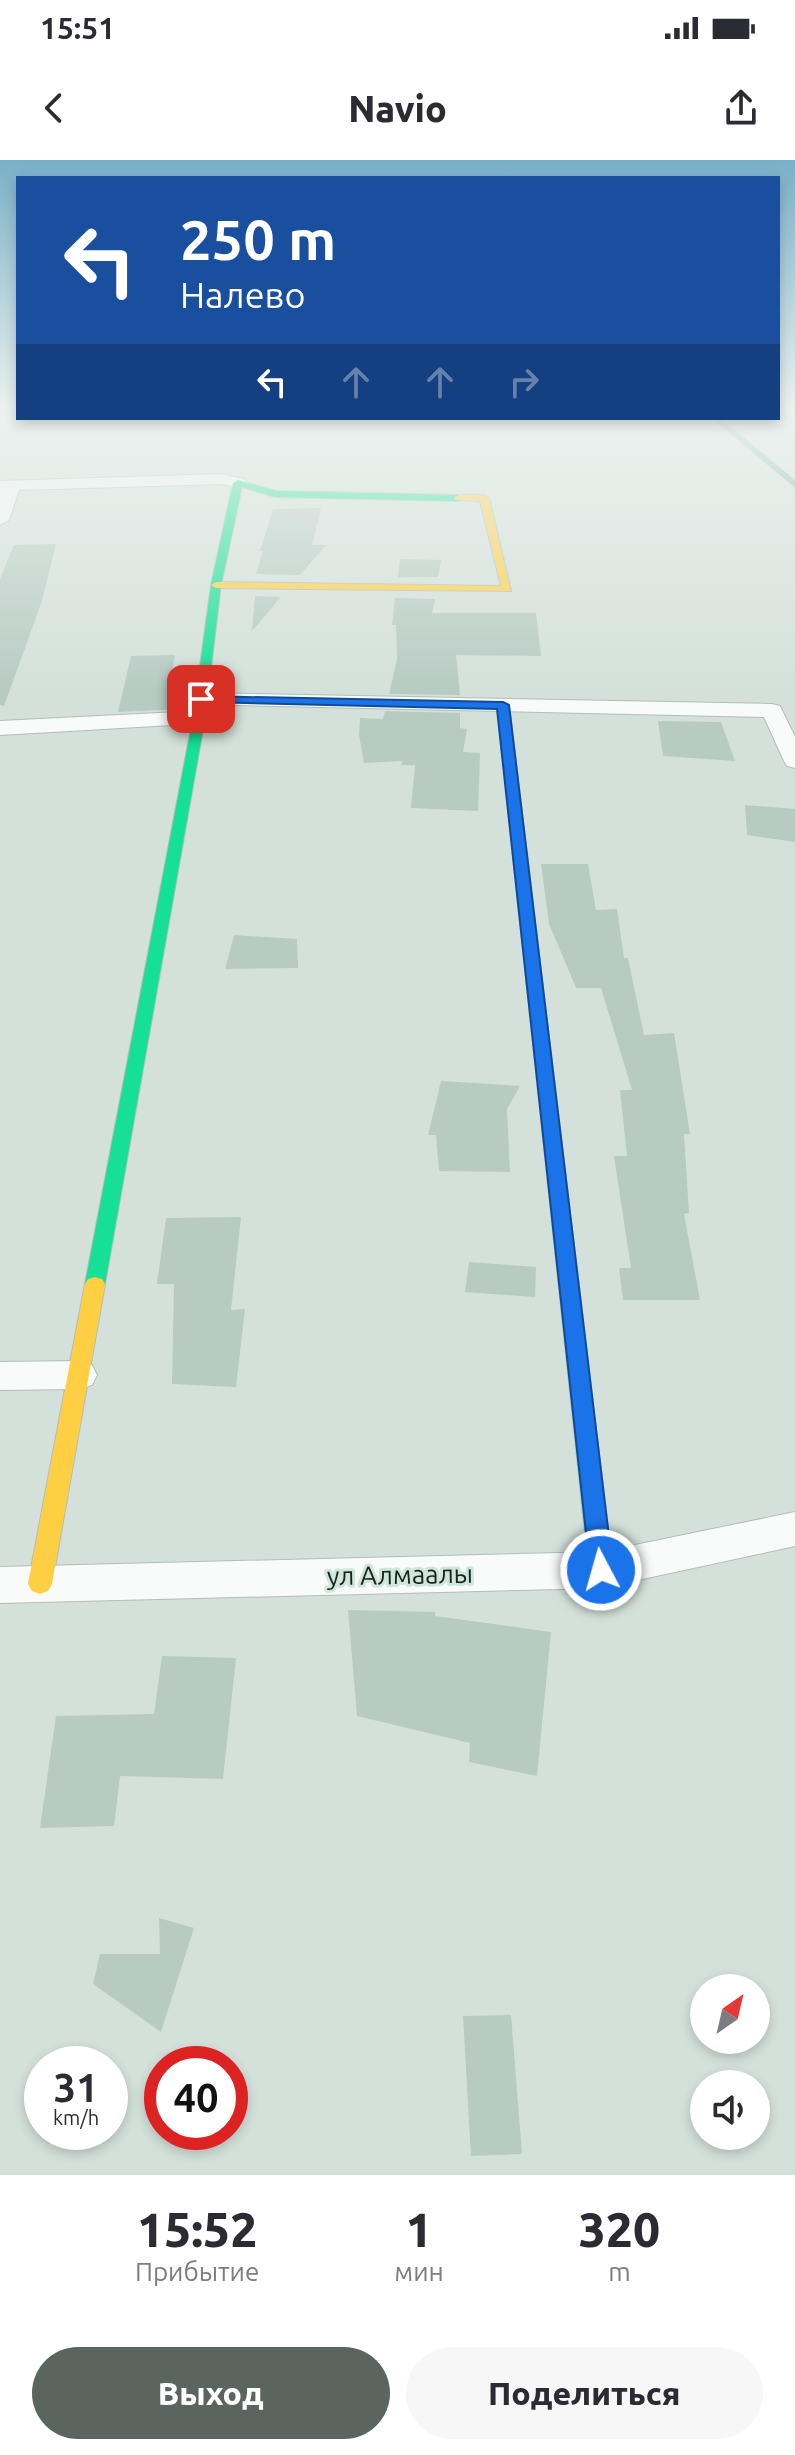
<!DOCTYPE html>
<html lang="ru">
<meta charset="utf-8">
<style>
body{margin:0;font-family:Ubuntu,sans-serif;background:#f7f7f7;color:#2b2b33;height:100vh;display:flex;flex-direction:column;font-size:30px;white-space:nowrap}
*{box-sizing:border-box;margin:0}
p{font-size:26px;color:#7c7c81}
.icon{flex:none;width:44px;height:44px;fill:none;stroke:currentColor;stroke-width:2;stroke-linecap:round;stroke-linejoin:round}
.map{position:relative;height:2015px;overflow:hidden}
.panel{display:flex;flex-direction:column;background:#fff;flex:1}
.panel>*{flex:none}
.banner{position:absolute;left:16px;top:16px;width:764px;height:244px;border-radius:0px;box-shadow:0 4px 12px #0003;background:#1a4fa0;color:#fff;overflow:hidden}
.needle{width:52px;rotate:34deg}
.fabs{position:absolute;left:690px;top:1814px;display:grid;gap:16px}
.fabs a{display:grid;place-items:center;width:80px;height:80px;border-radius:50%;background:#fff;box-shadow:0 4px 12px #0003;font-size:40px}
.speed{position:absolute;left:24px;top:1886px;display:flex;gap:16px;font-size:40px;font-weight:700;text-align:center}
.speed>*{display:grid;place-content:center;width:104px;height:104px;border-radius:50%;background:#fff;box-shadow:0 4px 12px #0003;line-height:1}
.speed small{font-size:20px;font-weight:400}
.speed .limit{border:12px solid #d22;background:#fff;color:#111}
.pin{position:absolute;display:grid;place-items:center;width:68px;height:68px;color:#fff;margin:-34px;border-radius:16px;box-shadow:0 4px 12px #0006}
.me{position:absolute;width:88px;margin:-44px;rotate:354deg;stroke-linejoin:round;filter:drop-shadow(0 0 6px #0008)}
.turn{display:flex;align-items:center;gap:28px;height:168px;padding:0 32px;font-size:36px}
.turn .icon{width:104px;height:104px;stroke-width:2.5}
.turn b{display:block;font-size:56px;line-height:68px}
.lanes{display:flex;align-items:center;height:76px;padding:0 32px;background:#0003;justify-content:center;gap:40px;direction:ltr}
.lanes .off{opacity:.35}
.eta{display:flex;justify-content:space-evenly;align-items:center;height:136px;text-align:center}
.eta b{font-size:48px;font-weight:800;line-height:56px}
.cta{display:flex;gap:16px;margin-top:auto;padding:16px 32px}
.cta a{flex:1;height:92px;border-radius:48px;background:#5a6560;color:#fff;font-size:32px;font-weight:800;line-height:92px;text-align:center}
.cta a+a{background:#f7f7f7;color:#2b2b33}
.status{display:flex;justify-content:space-between;align-items:center;height:56px;padding:0 40px;background:#fff;direction:ltr}
.status svg{height:22px;fill:currentColor}
header{display:flex;justify-content:space-between;align-items:center;height:104px;padding:0 32px;background:#fff;font-size:36px;font-weight:800}
.map>svg:first-child{display:block}
.lines{fill:none;stroke-linecap:round;stroke-linejoin:round}
.stream{stroke:#74ab98;stroke-width:6}
.building{fill:#b7cbc3}
.street-casing{stroke:#b3bdb9;stroke-width:2}
.fast-casing{stroke:#b3bdb9;stroke-width:2}
.slow-casing{stroke:#b3bdb9;stroke-width:2}
.street{fill:#f9fafa;fill-rule:evenodd}
.fast{fill:#16e098;fill-rule:evenodd}
.slow{fill:#ffcf43;fill-rule:evenodd}
.route{fill:#1a73e8;stroke:#114b97;stroke-width:2}
.labels{text-anchor:middle;stroke-width:6;stroke-linejoin:round;paint-order:stroke}
.near-street-label{font-size:26px;fill:#19221e;stroke:#cfe6dc}
</style>
<div class="status"><b>15:51</b><svg viewBox="0 0 49 12"><path d="M0 12V9h3v3zM5 12V6h3v6zM10 12V3h3v9zM15 12V0h3v12zM26 1h20v11H26zM47 4h2v5h-2z"/></svg></div>
<header><svg class="icon" aria-label="back" viewBox="0 0 24 24"><path d="M15 5l-7 7 7 7"/></svg>Navio<svg class="icon" aria-label="share" viewBox="0 0 24 24"><path d="M12 15V3M7 8l5-5 5 5M5 13v7h14v-7"/></svg></header>
<div class="map">
<svg width="795" height="2015" viewBox="0 0 795 2015">
<rect width="100%" height="100%" fill="#d4e1db"/>
<g class="lines">
<path class="stream" d="M716,258L795,324"/>
</g>
<path class="building" d="M321,348L312,385H326L300,415L256,414L263,391H260L273,349Z
M56,384L42,441L4,546L0,545V419L14,385Z
M400,399L441,400L438,417H398Z
M255,436L281,437L252,471Z
M395,438L435,439L432,453H536L541,496L456,495L460,535L389,534L397,499L396,465H392Z
M175,495L171,517L185,531L182,549L118,552L131,496Z
M385,551L460,553V568L467,569L463,592L480,593L478,651L411,648L415,605H401L403,601L364,603L359,575L360,558L383,559Z
M658,561L721,562L735,601L663,596Z
M745,645L795,649V682L747,675Z
M541,704H588L596,750L617,749L624,798H628L644,875L674,873L690,974H684L689,1053L684,1054L700,1140H623L619,1108H631L614,996H627L620,930H632L601,828H576L555,778L549,764Z
M234,775L297,779L298,808L225,809Z
M441,921L520,926L507,949L510,1012L439,1011L436,975H428Z
M241,1057L231,1150L245,1149L236,1227L172,1224L174,1124H157L166,1058Z
M469,1102L536,1107L535,1137L465,1132Z
M348,1450L435,1452V1456L551,1472L537,1616L469,1602L470,1583L357,1556Z
M162,1496L236,1498L223,1619L120,1616L114,1666L40,1668L56,1556L154,1554Z
M159,1758L194,1768L161,1872L93,1824L100,1794H160Z
M511,1855L522,1994L471,1996L463,1856Z"/>
<g class="lines">
<defs>
<path id="street" d="M222,314L244,319L246,323L238,328L222,324L19,330L9,360L0,365V321Z
M201,533L772,544L780,546L795,577V608L787,606L784,601L764,557L193,544L190,539Z
M199,551L210,558L207,563L0,575V561Z
M79,1201L92,1205L97,1215L92,1225L79,1229L0,1230V1202Z
M795,1352V1386L601,1428L0,1443V1407L601,1392Z"/>
<path id="fast" d="M238,320L276,331L459,335L464,338L459,341L275,337L242,327L221,425L205,558L105,1124L102,1129H88L85,1124L193,558L211,425L233,323Z
M503,541L509,545L613,1410L609,1417L601,1420L593,1417L589,1410L497,545Z"/>
<path id="slow" d="M459,335H484L489,338L511,431L216,428L211,425L216,422L501,426L480,341L456,340L454,338Z
M95,1117L102,1119L105,1124L52,1424L48,1431L40,1434L32,1431L28,1424L85,1124L88,1119Z"/>
</defs>
<use href="#street" class="street-casing"/>
<use href="#fast" class="fast-casing"/>
<use href="#slow" class="slow-casing"/>
<use href="#street" class="street"/>
<use href="#fast" class="fast"/>
<use href="#slow" class="slow"/>
</g>
<linearGradient id="sky" x2="0" y2="1"><stop stop-color="#79b0c8"/><stop offset="0.47" stop-color="#ecf2ef"/><stop offset="1" stop-color="#ecf2ef" stop-opacity="0"/></linearGradient>
<rect width="795" height="532" fill="url(#sky)"/>
<path class="route" d="M197,536L503,542L509,545L613,1410L609,1417L601,1420L593,1417L590,1410L497,549L201,542L197,541Z"/>
<g class="labels">
<g class="near-street-label">
<text transform="translate(400 1415) rotate(-1)" y="9">ул Алмаалы</text>
</g>
</g>
</svg>
<div class="fabs">
<a><svg class="needle" viewBox="-14 -14 28 28"><path d="M0-13l5 13h-10z" fill="#e53935"/><path d="M0 13l5-13h-10z" fill="#7c7c81"/></svg></a>
<a><svg class="icon" aria-label="sound" viewBox="0 0 24 24"><path d="M4 9h4l5-4v14l-5-4H4zM17 9q2 3 0 6"/></svg></a>
</div>
<div class="speed"><div>31<small>km/h</small></div><div class="limit">40</div></div>
<div class="pin" style="left:201px;top:539px;background:#d93025"><svg class="icon" aria-label="arrive" viewBox="0 0 24 24"><path d="M6 21V4h12l-3 4 3 4H6"/></svg></div>
<svg class="me" style="left:601px;top:1410px" viewBox="-20 -20 40 40"><circle r="17" fill="#1a73e8" stroke="#fff" stroke-width="3"/><path d="M0-11L8 9 0 5-8 9z" fill="#fff"/></svg>
<div class="banner">
<div class="turn"><svg class="icon" aria-label="left" viewBox="0 0 24 24"><path d="M17 20v-9H6M10 6l-5 5 5 5"/></svg><div><b>250 m</b>Налево</div></div>
<div class="lanes"><svg class="icon" aria-label="left" viewBox="0 0 24 24"><path d="M17 20v-9H6M10 6l-5 5 5 5"/></svg><svg class="icon off" aria-label="ahead" viewBox="0 0 24 24"><path d="M12 20V5M6 11l6-6 6 6"/></svg><svg class="icon off" aria-label="ahead" viewBox="0 0 24 24"><path d="M12 20V5M6 11l6-6 6 6"/></svg><svg class="icon off" aria-label="right" viewBox="0 0 24 24"><path d="M7 20v-9h11M14 6l5 5-5 5"/></svg></div>
</div>
</div>
<section class="panel">
<div class="eta">
<div><b>15:52</b><p>Прибытие</p></div>
<div><b>1</b><p>мин</p></div>
<div><b>320</b><p>m</p></div>
</div>
<div class="cta"><a>Выход</a><a>Поделиться</a></div>
</section>
